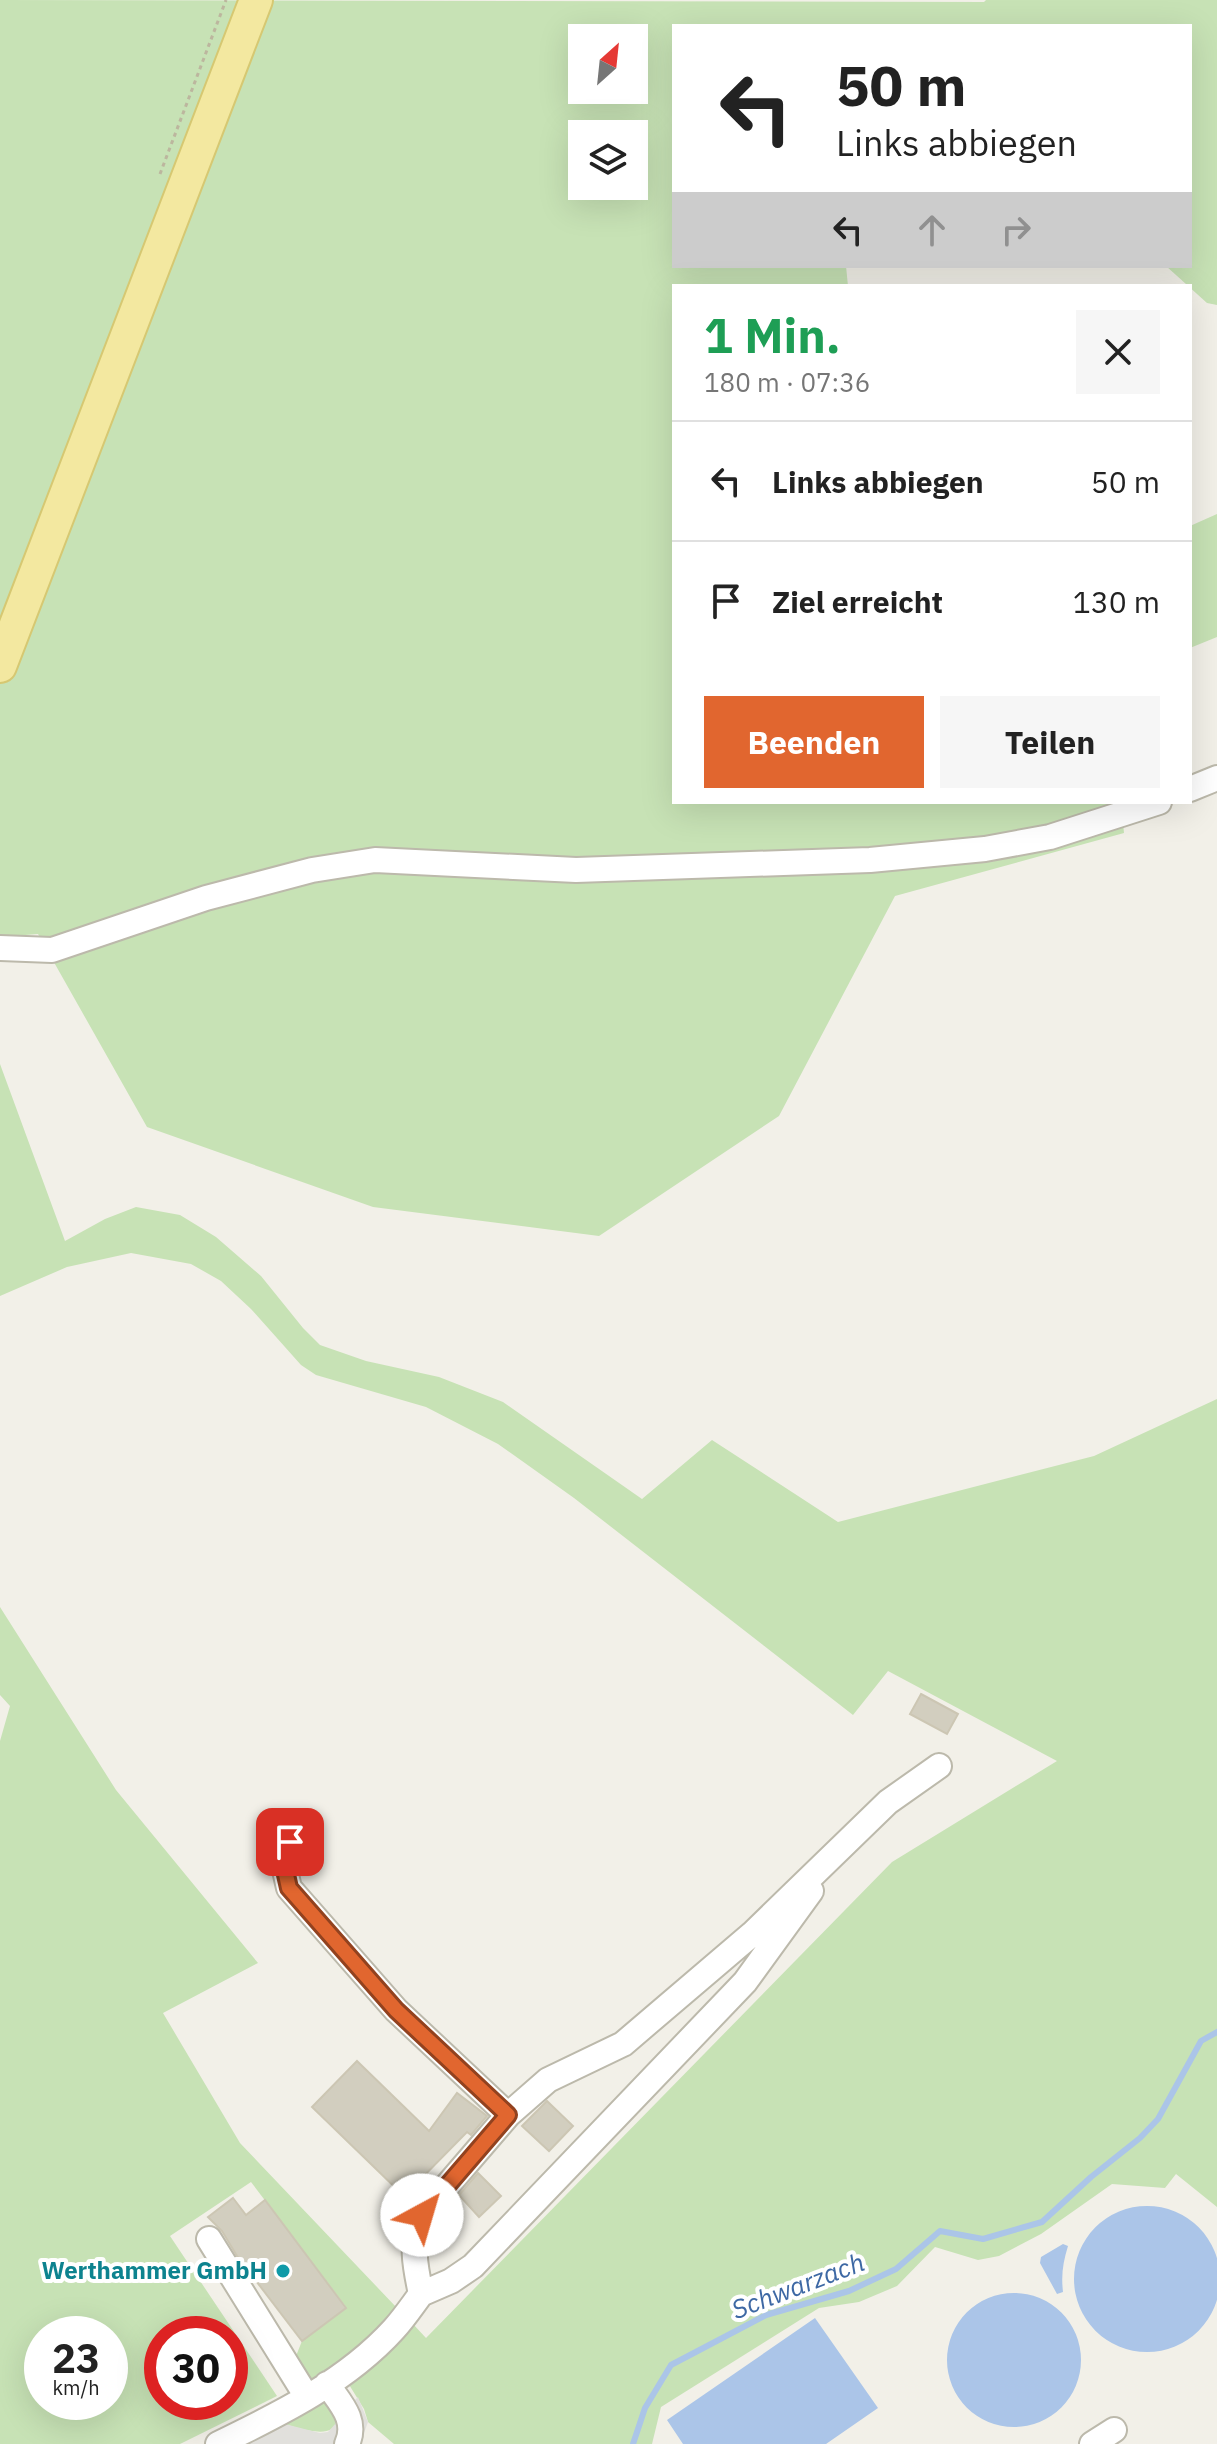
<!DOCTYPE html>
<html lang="de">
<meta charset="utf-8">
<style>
body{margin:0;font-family:"IBM Plex Sans",sans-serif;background:#f6f6f6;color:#222;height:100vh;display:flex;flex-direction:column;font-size:30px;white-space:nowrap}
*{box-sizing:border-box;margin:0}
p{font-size:26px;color:#767676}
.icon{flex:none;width:44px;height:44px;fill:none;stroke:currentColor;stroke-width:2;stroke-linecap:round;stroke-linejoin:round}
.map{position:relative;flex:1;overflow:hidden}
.sheet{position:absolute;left:672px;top:284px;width:520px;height:520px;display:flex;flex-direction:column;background:#fff;border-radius:0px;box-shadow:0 8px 32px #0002}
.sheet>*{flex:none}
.guide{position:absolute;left:672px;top:24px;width:520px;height:244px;border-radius:0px;box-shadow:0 8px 32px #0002;background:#fff;color:#222;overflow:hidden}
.needle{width:52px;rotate:27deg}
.buttons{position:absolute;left:568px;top:24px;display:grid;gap:16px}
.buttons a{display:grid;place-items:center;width:80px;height:80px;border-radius:0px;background:#fff;box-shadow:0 8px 32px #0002;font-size:40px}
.speed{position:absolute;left:24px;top:2316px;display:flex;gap:16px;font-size:40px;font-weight:700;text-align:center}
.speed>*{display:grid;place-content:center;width:104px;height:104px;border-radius:50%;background:#fff;box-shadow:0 8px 32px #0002;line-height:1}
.speed small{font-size:20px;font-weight:400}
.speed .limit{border:12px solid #d22;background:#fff;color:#111}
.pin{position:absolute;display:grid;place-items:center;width:68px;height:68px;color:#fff;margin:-34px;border-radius:16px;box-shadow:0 4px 12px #0006}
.me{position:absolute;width:88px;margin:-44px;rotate:39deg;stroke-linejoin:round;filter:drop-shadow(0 0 6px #0008)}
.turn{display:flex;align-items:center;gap:28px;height:168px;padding:0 32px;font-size:36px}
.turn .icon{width:104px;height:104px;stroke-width:2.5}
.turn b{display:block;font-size:56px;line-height:68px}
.lanes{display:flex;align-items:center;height:76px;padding:0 32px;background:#0003;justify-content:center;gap:40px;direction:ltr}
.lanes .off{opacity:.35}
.round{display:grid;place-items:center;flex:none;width:84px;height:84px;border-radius:0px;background:#f6f6f6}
.head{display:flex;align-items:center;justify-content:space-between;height:136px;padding:0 32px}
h1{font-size:48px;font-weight:700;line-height:60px;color:#1e9e55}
.cta{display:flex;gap:16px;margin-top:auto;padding:16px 32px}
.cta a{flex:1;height:92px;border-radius:0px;background:#e1662f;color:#fff;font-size:32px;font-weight:700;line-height:92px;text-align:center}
.cta a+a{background:#f6f6f6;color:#222}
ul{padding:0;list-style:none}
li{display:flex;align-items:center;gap:24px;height:120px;padding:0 32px;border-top:2px solid #e0e0e0}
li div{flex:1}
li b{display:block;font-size:30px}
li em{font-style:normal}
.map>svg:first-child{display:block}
.green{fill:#c7e2b5;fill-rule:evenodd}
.parking{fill:#e1e0dc}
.water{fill:#abc5e8}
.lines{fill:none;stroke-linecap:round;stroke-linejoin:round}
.stream{stroke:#abc5e8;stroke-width:6}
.building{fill:#d2cebf;stroke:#ccc6b3;stroke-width:2}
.minor-casing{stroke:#bcb9ab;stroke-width:28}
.major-casing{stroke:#d6c872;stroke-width:36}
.path{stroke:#bcb69e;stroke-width:3;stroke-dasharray:4 4;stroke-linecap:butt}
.minor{stroke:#fff;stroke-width:24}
.major{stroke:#f3e8a0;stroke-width:32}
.route-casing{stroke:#92421f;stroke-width:20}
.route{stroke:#e1662f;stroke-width:14}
.culture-dot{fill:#0f9aa8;stroke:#fff;stroke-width:3}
.labels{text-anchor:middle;stroke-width:8;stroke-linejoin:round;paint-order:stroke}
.culture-label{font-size:24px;font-weight:bold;fill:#0d838f;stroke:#fff;text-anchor:end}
.water-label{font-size:26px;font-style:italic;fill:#3d68a4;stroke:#fff}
</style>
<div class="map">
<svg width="1217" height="2444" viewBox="0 0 1217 2444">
<rect width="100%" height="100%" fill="#f2f0e8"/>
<path class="green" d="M0,0L984,2L986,0H1217V305L1207,303L1166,266H1190V26H674V266H846L848,286H674V802H1121L1124,833L895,896L779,1116L599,1236L373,1207L147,1127L38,934L0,937ZM582,38H634V90H582ZM582,134H634V186H582Z
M1217,514V637L1190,648V526Z
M0,1064L65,1241L105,1219L136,1207L180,1215L216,1237L261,1276L303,1328L320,1345L366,1361L439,1377L503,1402L642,1499L712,1440L838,1522L1094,1456L1217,1399V2207L1176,2174L1165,2188L1112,2184L1041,2234L999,2256L978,2260L935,2247L897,2286L859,2302L819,2308L661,2407L652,2444H394L368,2422L364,2409L348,2383L413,2324L426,2338L892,1862L1057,1761L888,1671L853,1715L574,1498L498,1444L426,1407L316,1375L301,1365L251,1309L221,1281L191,1264L131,1253L67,1267L0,1296Z
M0,1607L116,1790L258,1963L163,2013L240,2143L397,2308C370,2337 346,2359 312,2380L296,2356L302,2341L346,2307L251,2182L170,2236L277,2396L180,2444H0V1741L10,1706L0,1695ZM42,2334H110V2402H42ZM162,2334H230V2402H162Z
M323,2398C327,2403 336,2413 336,2419C337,2443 292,2426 281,2423Z"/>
<path class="parking" d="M358,2397L368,2422L360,2444H237L281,2423L320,2433L328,2432L336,2423L337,2417Z"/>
<path class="water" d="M1074 2279a73 73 0 1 1 146 0a73 73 0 1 1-146 0Z
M1063,2244L1068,2246C1063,2262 1061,2275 1063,2292L1057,2294L1040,2263L1041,2257Z
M947 2360a67 67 0 1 1 134 0a67 67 0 1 1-134 0Z
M815,2318L878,2408L826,2444H683L667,2420Z"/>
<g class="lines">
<path class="stream" d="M633,2444L645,2408L671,2365L766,2315L849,2291L896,2269L940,2231L983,2239L1042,2222L1091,2177L1140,2138L1158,2119L1201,2041L1217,2032"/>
</g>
<path class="building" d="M921,1694L958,1714L947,1734L910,1714Z
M357,2061L429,2131L457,2093L487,2116L471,2135L467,2132L404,2196L312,2107Z
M547,2101L573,2126L549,2151L522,2126Z
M478,2173L501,2196L479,2217L459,2195Z
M233,2198L246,2215L265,2200L346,2308L302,2341L237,2256L222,2231L208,2217Z"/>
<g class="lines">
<defs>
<path id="minor" d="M1190,789L1217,778
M0,948L52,950L206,898L312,870L375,860L576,870L870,860L985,849L1050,837L1159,802
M290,1842L282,1857L289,1888L396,2010L508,2115
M209,2239L307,2397
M421,2294L451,2281L473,2266L745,1982L811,1891
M327,2384C340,2403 358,2420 347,2444
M218,2444C280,2414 347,2381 394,2329C404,2318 412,2306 421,2294C415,2266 410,2243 422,2215L508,2115L548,2080L623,2044L752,1934L888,1802L939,1766
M1092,2444L1114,2430"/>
<path id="major" d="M0,666L256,0"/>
</defs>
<use href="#minor" class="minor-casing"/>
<use href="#major" class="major-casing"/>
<path class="path" d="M160,174L226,0"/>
<use href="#minor" class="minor"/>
<use href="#major" class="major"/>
</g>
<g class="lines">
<defs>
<path id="route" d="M290,1842L282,1857L289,1888L396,2010L508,2115L422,2215"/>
</defs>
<use href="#route" class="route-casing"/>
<use href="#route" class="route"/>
</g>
<circle class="culture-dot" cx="283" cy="2271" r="8"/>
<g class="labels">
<g class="culture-label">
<text x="267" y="2279">Werthammer GmbH</text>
</g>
<g class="water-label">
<text transform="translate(798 2286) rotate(-21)" y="9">Schwarzach</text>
</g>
</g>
</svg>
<div class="buttons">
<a><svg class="needle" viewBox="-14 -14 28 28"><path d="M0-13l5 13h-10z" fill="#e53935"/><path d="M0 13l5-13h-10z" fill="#767676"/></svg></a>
<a><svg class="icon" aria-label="layers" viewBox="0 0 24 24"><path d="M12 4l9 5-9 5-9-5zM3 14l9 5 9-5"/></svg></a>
</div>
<div class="speed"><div>23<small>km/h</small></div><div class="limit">30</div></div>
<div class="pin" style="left:290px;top:1842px;background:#d93025"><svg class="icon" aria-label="arrive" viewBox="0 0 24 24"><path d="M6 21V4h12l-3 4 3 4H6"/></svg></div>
<svg class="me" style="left:422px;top:2215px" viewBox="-20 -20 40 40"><circle r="19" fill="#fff"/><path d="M0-13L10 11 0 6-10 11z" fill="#e1662f"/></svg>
<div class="guide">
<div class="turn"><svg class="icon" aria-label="left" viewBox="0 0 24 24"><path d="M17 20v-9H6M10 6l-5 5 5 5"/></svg><div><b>50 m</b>Links abbiegen</div></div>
<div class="lanes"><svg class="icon" aria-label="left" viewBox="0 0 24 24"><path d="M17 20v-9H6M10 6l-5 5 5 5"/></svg><svg class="icon off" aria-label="ahead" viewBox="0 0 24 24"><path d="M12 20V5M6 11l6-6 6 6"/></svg><svg class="icon off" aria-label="right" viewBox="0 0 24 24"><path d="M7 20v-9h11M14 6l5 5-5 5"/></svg></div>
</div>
<section class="sheet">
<div class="head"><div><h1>1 Min.</h1><p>180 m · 07:36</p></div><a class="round"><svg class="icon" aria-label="close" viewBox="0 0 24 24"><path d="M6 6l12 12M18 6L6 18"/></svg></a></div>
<ul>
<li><svg class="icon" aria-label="left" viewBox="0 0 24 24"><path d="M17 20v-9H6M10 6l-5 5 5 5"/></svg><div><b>Links abbiegen</b></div><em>50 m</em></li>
<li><svg class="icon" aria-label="arrive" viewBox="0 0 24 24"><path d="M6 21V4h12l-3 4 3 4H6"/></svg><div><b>Ziel erreicht</b></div><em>130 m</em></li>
</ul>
<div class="cta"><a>Beenden</a><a>Teilen</a></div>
</section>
</div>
